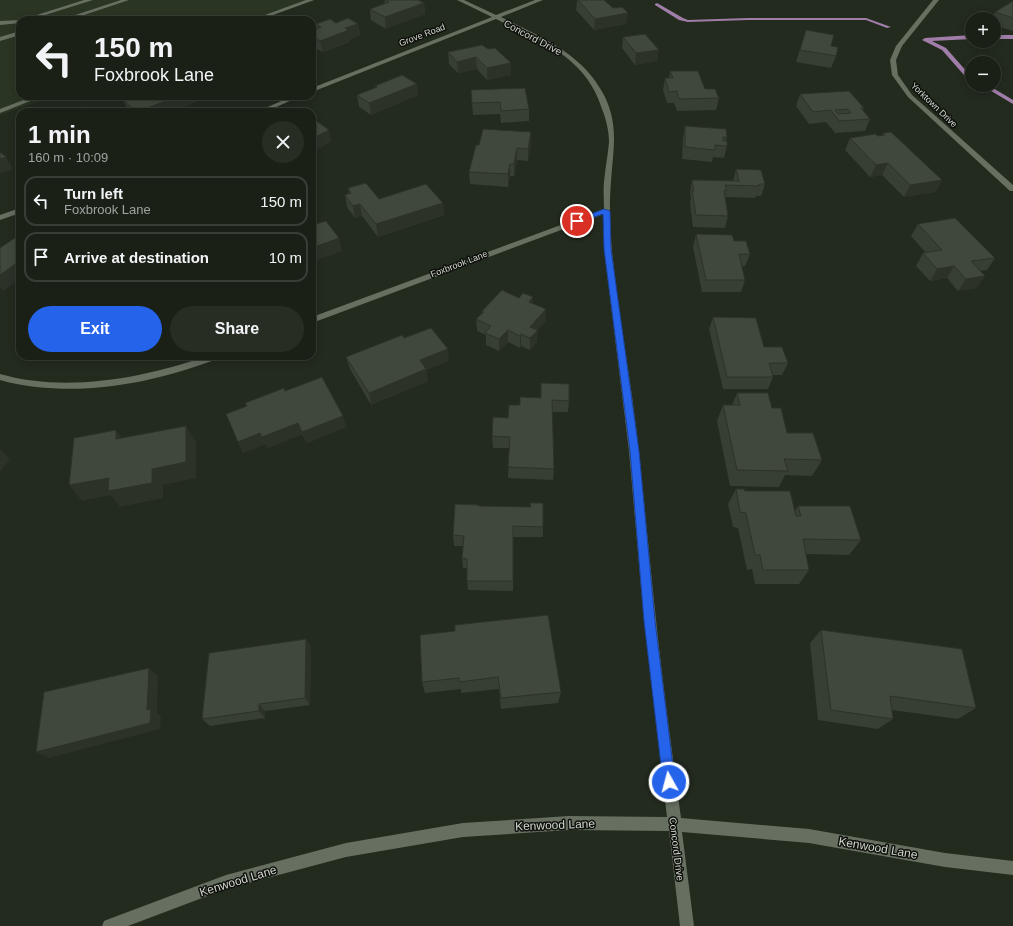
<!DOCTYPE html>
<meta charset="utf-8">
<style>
body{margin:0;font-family:Helvetica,sans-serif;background:#272d23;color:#f1f3f6;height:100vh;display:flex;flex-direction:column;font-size:15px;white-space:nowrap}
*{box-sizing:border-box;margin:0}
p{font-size:13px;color:#9fa3a1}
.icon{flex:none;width:22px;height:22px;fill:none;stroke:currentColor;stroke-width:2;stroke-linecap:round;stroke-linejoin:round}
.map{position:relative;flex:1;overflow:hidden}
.drawer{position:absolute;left:16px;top:108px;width:300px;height:252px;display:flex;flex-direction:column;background:#1a2016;border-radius:12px;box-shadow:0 2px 10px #0003,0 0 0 1px #383e35}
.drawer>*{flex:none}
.top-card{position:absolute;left:16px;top:16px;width:300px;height:84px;border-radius:12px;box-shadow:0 2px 10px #0003,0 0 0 1px #383e35;background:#1a2016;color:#f1f3f6;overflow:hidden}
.controls{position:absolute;left:965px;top:12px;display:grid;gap:8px}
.controls a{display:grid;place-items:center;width:36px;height:36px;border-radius:50%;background:#1a2016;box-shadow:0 2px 10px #0003,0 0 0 1px #383e35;font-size:20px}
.pin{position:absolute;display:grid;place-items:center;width:34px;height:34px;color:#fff;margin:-17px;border:2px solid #fff;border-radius:50%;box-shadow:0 1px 4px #0007}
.me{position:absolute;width:44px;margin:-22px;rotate:353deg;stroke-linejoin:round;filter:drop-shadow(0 0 3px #0008)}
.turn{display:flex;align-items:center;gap:14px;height:84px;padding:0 12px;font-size:18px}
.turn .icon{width:52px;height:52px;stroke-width:2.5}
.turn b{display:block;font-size:28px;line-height:34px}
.round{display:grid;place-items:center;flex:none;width:42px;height:42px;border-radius:21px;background:#272d23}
.summary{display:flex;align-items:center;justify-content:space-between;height:68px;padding:0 12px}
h1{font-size:24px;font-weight:700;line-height:30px}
.cta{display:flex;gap:8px;margin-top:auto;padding:8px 12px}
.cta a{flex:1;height:46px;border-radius:24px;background:#2563eb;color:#fff;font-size:16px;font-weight:700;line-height:46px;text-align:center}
.cta a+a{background:#272d23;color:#f1f3f6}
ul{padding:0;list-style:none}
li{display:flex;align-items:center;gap:12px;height:50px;margin:0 8px 6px;padding:0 4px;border:2px solid #383e35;border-radius:12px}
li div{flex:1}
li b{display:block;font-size:15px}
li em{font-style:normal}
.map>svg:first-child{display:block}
.built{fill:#2a3523}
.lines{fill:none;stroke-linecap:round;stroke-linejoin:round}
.stream{fill:#a17ea9;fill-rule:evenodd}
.minor{fill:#676f61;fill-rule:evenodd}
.wall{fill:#373e33}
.shaded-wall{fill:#2d3229}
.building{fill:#40483b;stroke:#2d3229;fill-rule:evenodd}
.route{fill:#2563eb;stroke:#184099}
.labels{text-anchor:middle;stroke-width:3;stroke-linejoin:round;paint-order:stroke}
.far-street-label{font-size:9px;fill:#d1d6ce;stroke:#0e110c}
.street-label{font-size:10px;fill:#d1d6ce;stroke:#0e110c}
.near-street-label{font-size:12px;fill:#d1d6ce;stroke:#0e110c}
</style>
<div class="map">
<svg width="1013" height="926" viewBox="0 0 1013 926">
<rect width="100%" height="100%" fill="#232a1e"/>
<path class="built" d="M0,0H316L261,20H20V96H53L0,115Z"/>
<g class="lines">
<path class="stream" d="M657,3L683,18L688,20L748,18H866L891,27L887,28L866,20H748L688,22L679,20L655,5V4Z
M972,35V39L932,41L946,48L968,73L972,75V79L964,75L942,50L922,40L925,38Z
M994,35H1013V39H994Z
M981,85H988L1013,100V104Z"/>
<path class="minor" d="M84,0H93L29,20H20V23L0,25V21L21,20Z
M121,0H129L69,20H60Z
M306,0H314L259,20H251Z
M457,0H464L496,15L535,0H543L501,17C541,37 584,54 605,97C619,127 613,150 611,182C609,203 610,230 612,251C619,318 632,385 639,452C645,508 650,564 656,620C663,686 672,752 681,818L809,829L945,853L1013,861V875L945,867L809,843L682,832L694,926H680L669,831L569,830L463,837L346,857L226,889L128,926H102L104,921L109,919L226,875L346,843L463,823L569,816L667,817L644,621L629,451L604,249V214L312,323V317L604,209C604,200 603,191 604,182C605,169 608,155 609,142C609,131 606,119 602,109C586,57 541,41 496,19L312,92V88L492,17Z
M933,0H939L902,46L896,60L898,75L912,95L1013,185V191H1010L908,97L892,75L890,60L896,46Z
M20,31V35L0,41V37Z
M34,96H43L0,113V109Z
M293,96H301L265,112H256Z
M20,208V213L0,220V215Z
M207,356H221L220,358C161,380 100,394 36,387C24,385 12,384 0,380V374C66,393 144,378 207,356Z"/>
</g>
<path class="wall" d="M384,0L424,3L425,14L386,29L371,20L370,9L385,4Z
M577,0H604L626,24L594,30L576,10Z
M1013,1V31L994,25V19H992L995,12Z
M336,23L358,24L360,35L350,39V42L323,52L317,49L312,51V31L317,29L316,24Z
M806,30L831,46L836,56L831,68L796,62Z
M623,37L657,61L635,65L622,48Z
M482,45L511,75L487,80L477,69L458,73L449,64L448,52Z
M670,71L705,89L719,98L716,110L677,111L674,103H667L663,90L665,78H669Z
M375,86L418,95L371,115L359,107L357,95L375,88Z
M471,90L529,109V121L501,123L500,114L473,115Z
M800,94L864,108L863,110L870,119L865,131L835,133L826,122L809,124L796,106Z
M134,96H205L206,98L180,108L181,109L172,112H129L123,100Z
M685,126L727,137L726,141L727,146L724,158L713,157L712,162L682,159L683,138Z
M883,133L942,180L935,192L904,197L882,175L870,177L845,150L850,138L878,136H882Z
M531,144L528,161L517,160L514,176H510L508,187L470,184L469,172L476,145Z
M736,169L765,184L761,196H756L755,198L725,197L728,216L725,228L693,227L690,203L691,198L690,192L692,180L733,181Z
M348,188L379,199L443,203L444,215L378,237L362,216L355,218L347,207L345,195L349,194Z
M918,224L995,258L987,270L980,271L985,276L976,288L958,291L947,278L930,281L916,266L923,253H926L911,236Z
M696,234L734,241L750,254L745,266H742L745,280L741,292H702L693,247Z
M519,298L546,309V321L537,330V342L530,350L521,346L520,348L508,342L499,351L486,345V335L477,331L476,319L482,313V311Z
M713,317L764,347L788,363L782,375H772L773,377L768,389H723L709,329Z
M404,338L449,361L426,370L428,381L371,405L350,369L346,357Z
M541,383L569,401L568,412H552L554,469L553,480L508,478L509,448H493L492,436L520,405L541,398Z
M285,391L343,416L346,427L307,443L302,434L267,448L265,444L243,453L238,442L247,406Z
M737,393L772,408L787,433L822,460L812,476L785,475L779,487L730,486L717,421L723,405H732Z
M736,489L745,491L795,511L798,506L861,540L849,555L806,554L809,570L799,584H755L752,569L747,570L738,528L733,527L728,504Z
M479,506L543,527V537H513V591L468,590L467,581V568H463L462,558L463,546H454L453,535Z
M821,630L976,708L958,719L892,710L893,719L878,729L818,720L810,643Z
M455,631L561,692L558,703L501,709L499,689L461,693V689L425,693L422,682Z
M306,639L311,647L310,705L265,711V718L210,726L202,719Z"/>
<path class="shaded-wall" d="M424,3L425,14L386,29L385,17Z
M628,13L626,24L594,30L595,19Z
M358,24L360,35L350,39V42L323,52L320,41L345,28Z
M315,38L317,49L312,51V39Z
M659,50L657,61L635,65L636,53Z
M476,57L477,69L458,73L457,62Z
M511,63V75L487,80V68Z
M417,84L418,95L371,115L369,103Z
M175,96H205L206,98L180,108L181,109L172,112H137Z
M329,130L331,142L312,152V139Z
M531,132V144L528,161V149Z
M517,148V160L514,176V164Z
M6,157L13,169L0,174V159Z
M888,163L882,175L870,177L876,165Z
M510,164V176L508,187V174Z
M942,180L935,192L904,197L910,185Z
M443,203L444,215L378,237L376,224Z
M360,204L362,216L355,218L353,206Z
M339,238L342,251L312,262V248Z
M20,261V279L3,291L0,287V275Z
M954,266L947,278L930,281L937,269Z
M985,276L976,288L958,291L966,279Z
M533,297V310L529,302Z
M546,309V321L529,339L530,327Z
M508,330V342L499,351V339Z
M538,330L537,342L530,350V338Z
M521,334V346L520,348V336Z
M448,349L449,361L426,370L428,381L371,405L369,393L420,360Z
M343,416L346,427L307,443L302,432Z
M298,423L302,434L267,448L262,437Z
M186,426L196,442V478L163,485V498L120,507L111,495L82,501L69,485L152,469Z
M116,430L128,447L116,439Z
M260,433L265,444L243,453L238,442Z
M0,448L10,459L0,472Z
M306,639L311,647L310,705L305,698Z
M149,668L158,676L157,713L161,716L160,729L49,758L36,752L147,710Z
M259,704L265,711V718L259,711Z"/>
<path class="building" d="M384,0H418L424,3L385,17L370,9L389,2Z
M578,0H604L613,8L622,7L628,13L595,19Z
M1013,1V18L995,12Z
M348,18L358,24L345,28L349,30L320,41L315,38L312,39V31L321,27L316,24L330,19L336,23Z
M806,30L834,35L831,46L838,47L836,56L800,50Z
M645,34L659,50L636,53L623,37Z
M482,45L488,49L495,48L511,63L487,68L476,57L457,62L448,52Z
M670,71H698L705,89H715L719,98L679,99L677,91L669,92L665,78H673Z
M402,75L417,84L369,103L357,95L377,87L375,86Z
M525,88L529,109L501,111L500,102L472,103L471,90Z
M849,91L864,108H861L870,119L839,121L831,110L813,112L800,94ZM848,109L851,113L838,114L835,110Z
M134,96H175L176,97L137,112L123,100Z
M83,107L88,112H70Z
M312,118L329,130L312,139Z
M685,126L726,129L727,137H723V141H727V146L715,145V150L685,147Z
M483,129L531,132L528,149L517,148L514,164H510L508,174L469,172L476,145H479Z
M891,132L942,180L910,185L888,163L876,165L850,138L875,134L878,136L885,135L883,133Z
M0,152L6,157L0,159Z
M736,169L761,170L765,184H759V186L725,185L727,191L724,190L728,216L696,215L692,190L694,191L692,180L739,181Z
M366,183L379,199L426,184L443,203L376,224L360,204L353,206L345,195L351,193L348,188Z
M955,218L995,258L971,261L985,276L966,279L954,266L937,269L923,253L942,250L918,224Z
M326,221L339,238L312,248V225Z
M696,234L732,235L734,241H746L750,254H739L745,280H706Z
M16,237L18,238L20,237V261L0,275V248Z
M502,290L519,298L523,293L533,297L529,302L546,309L530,327L538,330L530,338L521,334L520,336L508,330L499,339L485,333L491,326L476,319L484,312L482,311Z
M713,317L756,318L764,347H782L788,363H769L773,377H727Z
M431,328L448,349L420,360L426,369L369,393L346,357L402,335L404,338Z
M322,377L343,416L302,432L298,423L262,437L260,433L238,442L226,414L247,406L245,403L284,388L285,391Z
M541,383L569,384V401L552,400L554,469L508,467L510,437L492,436L493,417L508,418L509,405H520V397L541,398Z
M737,393H768L772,408H781L787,433H813L822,460L784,459L788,471L737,470L723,405H740Z
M186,426V462L152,469V483L108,491L109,478L69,485L74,438L116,430V439Z
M736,489H744L745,491H790L796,516H801L798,506H850L861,540L803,539L809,570H763L760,555H755L746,513L740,512Z
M530,503H543V527L513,526V581H467V559L462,558L464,536L453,535L455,504L479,505V506L531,507Z
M548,615L561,692L501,698L498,677L459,682V678L422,682L420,635L455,631V625Z
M821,630L962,649L976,708L890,696L893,719L831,710Z
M306,639L305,698L259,704V711L202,719L209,653Z
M149,668L147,710L151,709L150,723L36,752L44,692Z"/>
<path class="route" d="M604,209L610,211L611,249L639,451L655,621L675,782L673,786L669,788L665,786L663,782L644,621L630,451L604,249L603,214L577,223L573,221Z"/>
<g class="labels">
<g class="far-street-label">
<text transform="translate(422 35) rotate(-21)" y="3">Grove Road</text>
<text transform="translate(934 105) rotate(44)" y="3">Yorktown Drive</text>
<text transform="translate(459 264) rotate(-21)" y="3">Foxbrook Lane</text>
</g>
<g class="street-label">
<text transform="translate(533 37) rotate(28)" y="4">Concord Drive</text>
<text transform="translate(677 849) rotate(83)" y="4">Concord Drive</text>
</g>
<g class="near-street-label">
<text transform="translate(555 825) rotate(-2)" y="4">Kenwood Lane</text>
<text transform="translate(878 848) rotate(10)" y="4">Kenwood Lane</text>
<text transform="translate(238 881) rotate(-17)" y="4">Kenwood Lane</text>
</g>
</g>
</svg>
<div class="controls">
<a>+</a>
<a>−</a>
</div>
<div class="pin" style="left:577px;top:221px;background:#d93025"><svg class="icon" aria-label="arrive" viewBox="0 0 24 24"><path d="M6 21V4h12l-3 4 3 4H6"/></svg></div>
<svg class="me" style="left:669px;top:782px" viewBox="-20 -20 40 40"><circle r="17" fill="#2563eb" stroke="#fff" stroke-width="3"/><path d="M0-11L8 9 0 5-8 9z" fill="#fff"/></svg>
<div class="top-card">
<div class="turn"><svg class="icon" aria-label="left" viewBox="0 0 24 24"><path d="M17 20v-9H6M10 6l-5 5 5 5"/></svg><div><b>150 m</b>Foxbrook Lane</div></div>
</div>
<section class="drawer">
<div class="summary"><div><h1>1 min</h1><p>160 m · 10:09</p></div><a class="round"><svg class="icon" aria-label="close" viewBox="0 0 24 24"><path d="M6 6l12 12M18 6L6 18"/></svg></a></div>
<ul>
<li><svg class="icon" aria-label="left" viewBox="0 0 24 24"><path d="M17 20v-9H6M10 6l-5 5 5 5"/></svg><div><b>Turn left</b><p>Foxbrook Lane</p></div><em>150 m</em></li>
<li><svg class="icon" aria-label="arrive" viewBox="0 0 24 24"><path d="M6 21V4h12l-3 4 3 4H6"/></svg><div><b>Arrive at destination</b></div><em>10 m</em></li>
</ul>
<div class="cta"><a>Exit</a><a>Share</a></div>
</section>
</div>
